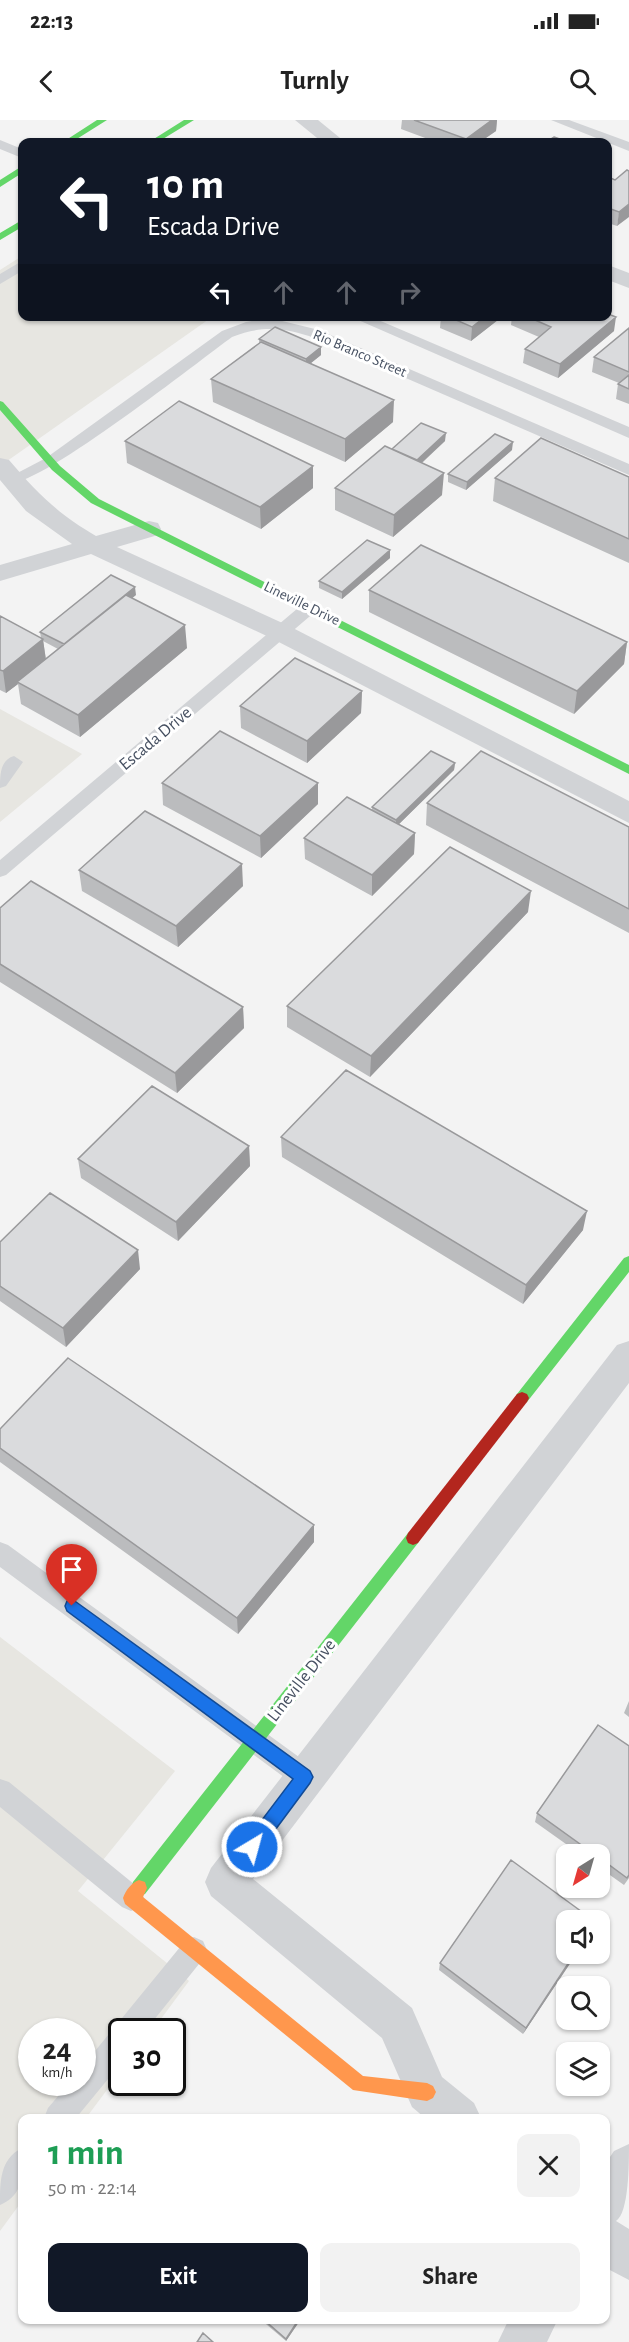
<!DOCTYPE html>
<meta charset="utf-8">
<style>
body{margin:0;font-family:"Alegreya Sans",sans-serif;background:#f2f2f2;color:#222;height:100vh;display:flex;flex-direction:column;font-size:22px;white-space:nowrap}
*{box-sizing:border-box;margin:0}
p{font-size:20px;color:#767676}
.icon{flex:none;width:33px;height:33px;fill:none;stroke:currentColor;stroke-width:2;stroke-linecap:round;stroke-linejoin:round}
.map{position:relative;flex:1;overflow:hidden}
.panel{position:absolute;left:18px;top:1994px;width:592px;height:210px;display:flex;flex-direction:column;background:#fff;border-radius:12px;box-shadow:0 2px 4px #0004}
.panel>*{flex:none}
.top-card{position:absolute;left:18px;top:18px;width:594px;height:183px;border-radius:12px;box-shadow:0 2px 4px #0004;background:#111827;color:#fff;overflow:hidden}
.needle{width:39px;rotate:217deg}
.fabs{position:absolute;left:556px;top:1724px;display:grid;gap:12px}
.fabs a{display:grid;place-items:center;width:54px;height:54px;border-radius:12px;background:#fff;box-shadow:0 2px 4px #0004;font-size:30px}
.speed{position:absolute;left:18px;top:1898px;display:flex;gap:12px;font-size:30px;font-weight:700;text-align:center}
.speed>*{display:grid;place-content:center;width:78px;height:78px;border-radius:50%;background:#fff;box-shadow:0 2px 4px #0004;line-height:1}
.speed small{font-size:15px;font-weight:400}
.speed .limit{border:3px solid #111;border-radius:9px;background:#fff;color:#111}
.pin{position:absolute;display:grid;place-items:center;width:51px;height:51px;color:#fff;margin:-62px -26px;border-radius:50% 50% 50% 0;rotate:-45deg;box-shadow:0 0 6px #0007}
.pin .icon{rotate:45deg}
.me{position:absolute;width:66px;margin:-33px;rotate:37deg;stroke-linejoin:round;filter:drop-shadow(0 0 4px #0008)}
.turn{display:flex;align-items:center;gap:21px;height:126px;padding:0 30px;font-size:27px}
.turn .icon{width:78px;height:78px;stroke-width:2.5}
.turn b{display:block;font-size:42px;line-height:51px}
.lanes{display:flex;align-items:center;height:57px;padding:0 30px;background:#0003;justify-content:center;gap:30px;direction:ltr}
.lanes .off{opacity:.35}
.round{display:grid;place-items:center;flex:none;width:63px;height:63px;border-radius:12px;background:#f2f2f2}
.headline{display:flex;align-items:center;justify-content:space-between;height:102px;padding:0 30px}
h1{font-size:36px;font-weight:700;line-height:45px;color:#1e9e55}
.button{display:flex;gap:12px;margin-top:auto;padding:12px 30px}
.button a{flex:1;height:69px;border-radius:12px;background:#111827;color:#fff;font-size:24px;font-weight:700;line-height:69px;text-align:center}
.button a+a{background:#f2f2f2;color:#222}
.status{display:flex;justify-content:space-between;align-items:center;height:42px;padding:0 30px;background:#fff;direction:ltr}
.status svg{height:16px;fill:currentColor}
header{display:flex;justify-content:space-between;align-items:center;height:78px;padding:0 30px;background:#fff;font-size:27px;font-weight:700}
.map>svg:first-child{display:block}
.commercial{fill:#e7e6e1;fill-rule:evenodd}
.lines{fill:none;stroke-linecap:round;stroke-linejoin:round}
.lane{fill:#d1d3d6;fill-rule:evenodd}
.street{fill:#d1d3d6;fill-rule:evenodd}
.fast{fill:#63d668;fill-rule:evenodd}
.slow{fill:#ff974d;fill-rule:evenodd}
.jam{fill:#b3261e;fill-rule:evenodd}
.wall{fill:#bbbcbe;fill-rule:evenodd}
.shaded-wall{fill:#99999b}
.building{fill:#dadbdd;stroke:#99999b;stroke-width:1.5}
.route{fill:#1a73e8;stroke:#114b97;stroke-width:1.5}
.labels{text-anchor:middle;stroke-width:6;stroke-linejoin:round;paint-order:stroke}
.far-street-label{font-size:15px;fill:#475162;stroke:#fff}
.street-label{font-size:18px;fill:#475162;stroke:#fff}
</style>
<div class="status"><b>22:13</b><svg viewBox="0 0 49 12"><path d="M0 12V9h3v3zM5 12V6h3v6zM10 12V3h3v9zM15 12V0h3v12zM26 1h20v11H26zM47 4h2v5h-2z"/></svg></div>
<header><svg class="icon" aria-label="back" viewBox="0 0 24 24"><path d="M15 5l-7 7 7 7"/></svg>Turnly<svg class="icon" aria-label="search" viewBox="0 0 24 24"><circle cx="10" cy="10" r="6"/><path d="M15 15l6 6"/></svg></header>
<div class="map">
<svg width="629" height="2222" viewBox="0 0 629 2222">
<rect width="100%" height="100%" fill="#f3f3f3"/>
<path class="commercial" d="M22,136V196L212,197L0,346V150Z
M0,589L82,634L0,702Z
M0,1517L175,1651L78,1771L189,1861L152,1911H122L121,1951L86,1998H22V2081L0,2111ZM32,1911H82V1962H32Z"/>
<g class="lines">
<path class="lane" d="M551,0H569L629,22V31Z
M0,20L22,29V38L0,29Z
M22,141V151L0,164V154Z
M349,196H369L629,307V318Z
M270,198L319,210L629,344V355L309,216C280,207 260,206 232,217C200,240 35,371 7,363L4,360L46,338L222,211L246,202Z
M310,482L318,487L316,491L6,755L0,757V740L304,483Z
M14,636L23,642L6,666L0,668C0,655 0,640 14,636Z
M0,1422L8,1425L314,1648L317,1657L314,1666L305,1669L296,1666L0,1447Z
M0,1659L9,1662L140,1769L144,1778L140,1787L131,1791L122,1787L0,1687Z
M194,1817L203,1821L207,1830L203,1839L145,1911H122V1942L76,1998H44L48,1988L70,1962H82V1947L185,1821Z
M22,2028C25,2051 24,2075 0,2085C0,2061 0,2039 22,2028Z"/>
<path class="street" d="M295,0H318L345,22H322Z
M608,145L629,153V168L608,160Z
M0,338L9,340C37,373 58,394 96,416L149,401L158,403L161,409L158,415L117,427L289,506L629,681V703L271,518L91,434L0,461V445L72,424L26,391L0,360Z
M629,1221V1263L253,1759L412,1888L442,1957L474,1983L481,1998H425L412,1987L382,1918L211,1776L205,1762L211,1748L617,1225Z
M629,2024C629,2044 629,2093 616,2101L629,2109V2160L606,2148V2043L614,2031Z
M509,2199H558L547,2222H498Z"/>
<path class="fast" d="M97,0H107L72,22H63Z
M184,0H194L158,22H149Z
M19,48H22V53L0,67V60Z
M22,100V107L0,120V113Z
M0,281L3,282L60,346L99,379L629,645V654L91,383L52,350L0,290Z
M629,1136V1152L527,1282L522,1284L517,1282L515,1278L517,1274L624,1138Z
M413,1411L418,1413L420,1418L418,1423L145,1774L139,1776L133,1774L131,1768L133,1762L408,1413Z"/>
<path class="slow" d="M139,1760L145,1762L147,1768L143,1777L363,1956L427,1963L433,1966L436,1972L433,1978L427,1981L353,1970L125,1784L123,1778C126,1770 131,1763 139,1760Z"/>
<path class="jam" d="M522,1272L527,1274L529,1278L527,1282L418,1423L413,1425L408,1423L406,1418L408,1413L517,1274Z"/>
</g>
<path class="wall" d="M402,0H497L496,11L480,22H436L401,9Z
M627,50L617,106L608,103V57L615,60Z
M441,196H503L471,221L440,208Z
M512,196H608L614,211L558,258L523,243L525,229L539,217L511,205Z
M629,208V284L616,279L618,264L619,263L592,252L594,237Z
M259,219L321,227V235L311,243L393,302L345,342L213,282L211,259L259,223Z
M125,321L313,346V368L261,409L127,343Z
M445,321L422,343L442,375L393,417L335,390V368L392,329Z
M512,330L466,370L448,362V354Z
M629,357V443L493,381L495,358Z
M390,430V438L342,479L319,468V461Z
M369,470L627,522L624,544L574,594L369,492Z
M136,475L132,478L187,528L80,617L21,584L18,564L6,573L0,570V496L41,518L40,512ZM43,521L58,529L46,539Z
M362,571L361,593L307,643L241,608L240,586Z
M455,643L454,650L399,704L415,713L414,734L372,776L305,739L304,718L372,690V687Z
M162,663H318V684L261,738L163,685Z
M427,683L629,707V813L426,705Z
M79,750L243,766L178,827L82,771Z
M0,788L243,887L244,908L177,973L0,862Z
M528,792L370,957L287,907V886Z
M281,1017L583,1110L523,1184L282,1037Z
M249,1026L250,1046L178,1121L81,1058L78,1039Z
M0,1122L140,1149L66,1227L0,1181Z
M0,1309L314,1405V1422L238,1514L0,1342Z
M629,1581V1597L624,1593Z
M598,1605L629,1626V1758L624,1765L600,1748V1734H580L535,1702L537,1693Z
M567,1833H577L523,1914L439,1850L440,1843Z
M260,2199H301L286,2221Z"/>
<path class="shaded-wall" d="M492,0H497L496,11L480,22H466V19Z
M629,84V97L617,106L619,92Z
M486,196H503L471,221L472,207Z
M616,197L614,211L558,258L560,244Z
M321,227V235L306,247V239Z
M394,280L393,302L345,342V319Z
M446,313L445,321L417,347V340Z
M513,322L512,330L466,370L467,362Z
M313,346V368L261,409L260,387Z
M444,353L442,375L393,417L394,395Z
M390,430V438L342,479V472Z
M135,467L136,475L65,532L64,524Z
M185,505L187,528L80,617L78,595Z
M43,519L46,541L17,562L18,564L6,573L3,551Z
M627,522L624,544L574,594L577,571Z
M362,571L361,593L307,643V621Z
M455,643L454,650L396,707V700Z
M318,663V684L261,738L260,716Z
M415,713L414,734L372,776V755Z
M242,744L243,766L178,827L176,806Z
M531,771L528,792L370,957L371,936Z
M243,887L244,908L177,973L175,953Z
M249,1026L250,1046L178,1121L176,1102Z
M587,1091L583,1110L523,1184L526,1165Z
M138,1130L140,1149L66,1227L63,1208Z
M314,1405V1422L238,1514L237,1498Z
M575,1833H577L523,1914L526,1908Z
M299,2199H301L286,2221V2219Z"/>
<path class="building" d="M414,0H492L466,19Z
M554,17L568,22H546Z
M627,50L629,51V84L619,92L608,88V57L615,60Z
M608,194L616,197L560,244L525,229L551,207L526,196H608Z
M447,196H486L472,207Z
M275,207L321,227L306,239L259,219Z
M629,208V252L594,237Z
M261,222L394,280L345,319L211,259Z
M629,255V269L618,264Z
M179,281L313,346L260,387L125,321Z
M421,303L446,313L417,340L392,329Z
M495,314L513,322L467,362L448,354Z
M541,318L629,357V419L495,358Z
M385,326L444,353L394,395L335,368Z
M367,420L390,430L342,472L319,461Z
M421,425L627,522L577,571L369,470Z
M111,455L135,467L64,524L40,512Z
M126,475L185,505L78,595L17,562Z
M0,496L43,519L3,551L0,550Z
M295,538L362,571L307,621L240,586Z
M220,611L318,663L260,716L162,663Z
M431,631L455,643L396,700L372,687Z
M481,631L629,707V789L427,683Z
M347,677L415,713L372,755L304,718Z
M145,691L242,744L176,806L79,750Z
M450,727L531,771L371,936L287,886Z
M31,761L243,887L175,953L0,844V788Z
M346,950L587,1091L526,1165L281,1017Z
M152,966L249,1026L176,1102L78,1039Z
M50,1073L138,1130L63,1208L0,1166V1122Z
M68,1238L314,1405L237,1498L0,1328V1309Z
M598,1605L629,1626V1755L627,1758L600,1738V1734H594L537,1693Z
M511,1740L593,1800H567V1833H575L526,1908L440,1843Z
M263,2199H299L286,2219Z
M203,2213L213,2222H197Z"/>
<path class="route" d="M72,1479L310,1651L313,1657L310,1663L258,1733L252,1735L246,1733L243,1727L246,1721L293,1659L67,1491L65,1486L67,1481Z"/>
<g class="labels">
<g class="far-street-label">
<text transform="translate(360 233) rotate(23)" y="5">Rio Branco Street</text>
<text transform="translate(302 483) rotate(26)" y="5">Lineville Drive</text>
</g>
<g class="street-label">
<text transform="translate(155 618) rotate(-40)" y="6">Escada Drive</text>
<text transform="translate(301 1560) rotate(-52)" y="6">Lineville Drive</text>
</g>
</g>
</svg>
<div class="fabs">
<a><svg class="needle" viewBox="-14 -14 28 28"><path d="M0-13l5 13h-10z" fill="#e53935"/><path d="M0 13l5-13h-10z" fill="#767676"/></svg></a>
<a><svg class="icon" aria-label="sound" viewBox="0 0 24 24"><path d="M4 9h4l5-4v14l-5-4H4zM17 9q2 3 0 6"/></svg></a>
<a><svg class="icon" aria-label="search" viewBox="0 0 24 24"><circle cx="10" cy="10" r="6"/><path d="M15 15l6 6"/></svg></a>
<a><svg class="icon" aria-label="layers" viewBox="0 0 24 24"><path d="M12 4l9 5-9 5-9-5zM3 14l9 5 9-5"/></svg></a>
</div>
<div class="speed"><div>24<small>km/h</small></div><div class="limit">30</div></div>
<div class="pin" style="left:72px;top:1486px;background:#d93025"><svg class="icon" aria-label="arrive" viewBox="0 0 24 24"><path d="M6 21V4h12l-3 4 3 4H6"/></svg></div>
<svg class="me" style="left:252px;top:1727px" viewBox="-20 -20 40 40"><circle r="17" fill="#1a73e8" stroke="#fff" stroke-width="3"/><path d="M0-11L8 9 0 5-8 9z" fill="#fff"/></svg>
<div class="top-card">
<div class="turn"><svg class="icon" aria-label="left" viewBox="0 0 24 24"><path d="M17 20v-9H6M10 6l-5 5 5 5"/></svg><div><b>10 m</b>Escada Drive</div></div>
<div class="lanes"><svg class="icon" aria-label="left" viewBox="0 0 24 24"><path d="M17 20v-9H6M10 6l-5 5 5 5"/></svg><svg class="icon off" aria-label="ahead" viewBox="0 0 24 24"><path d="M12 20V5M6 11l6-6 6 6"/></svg><svg class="icon off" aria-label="ahead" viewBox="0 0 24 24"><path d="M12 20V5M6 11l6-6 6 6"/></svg><svg class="icon off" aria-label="right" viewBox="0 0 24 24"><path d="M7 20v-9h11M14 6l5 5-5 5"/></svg></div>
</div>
<section class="panel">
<div class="headline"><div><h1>1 min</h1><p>50 m · 22:14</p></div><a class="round"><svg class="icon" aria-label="close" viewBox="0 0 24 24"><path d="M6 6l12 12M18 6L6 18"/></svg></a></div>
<div class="button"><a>Exit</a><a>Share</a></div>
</section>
</div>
